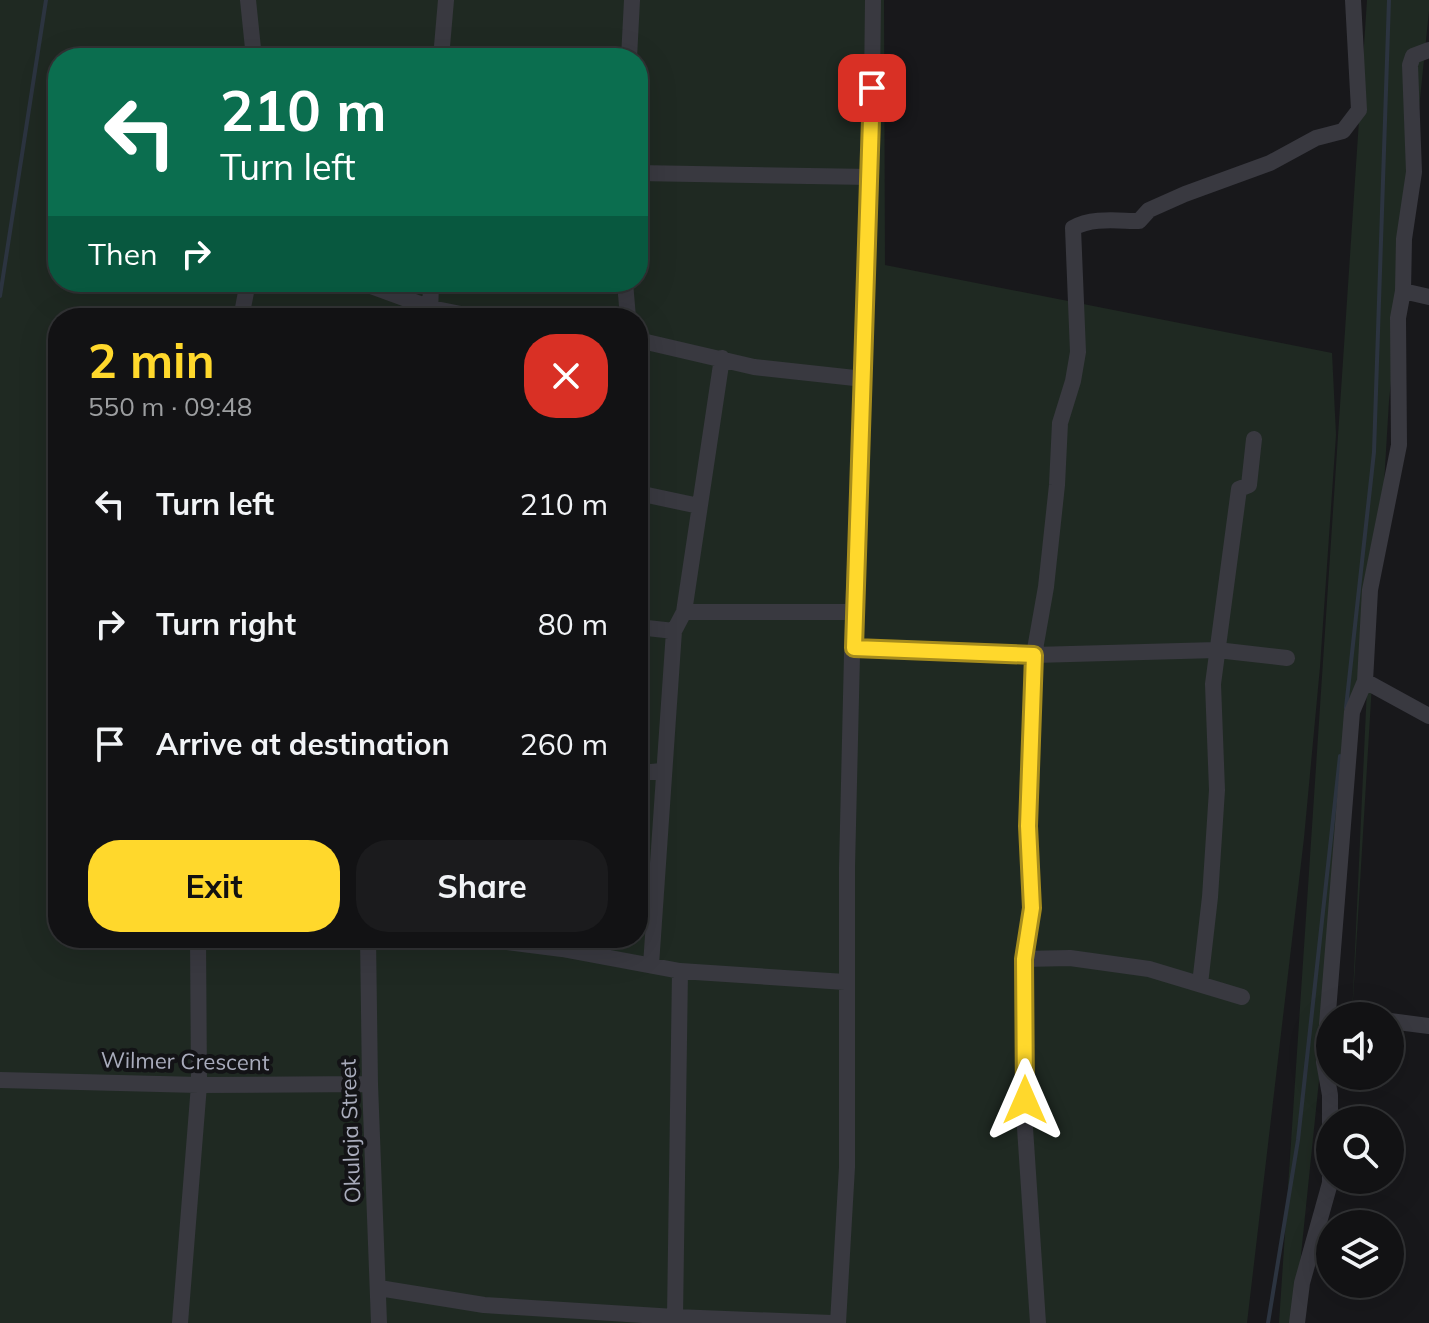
<!DOCTYPE html>
<meta charset="utf-8">
<style>
body{margin:0;font-family:Mulish,sans-serif;background:#1b1b1d;color:#f1f3f6;height:100vh;display:flex;flex-direction:column;font-size:30px;white-space:nowrap}
*{box-sizing:border-box;margin:0}
p{font-size:26px;color:#9c9ea0}
.icon{flex:none;width:44px;height:44px;fill:none;stroke:currentColor;stroke-width:2;stroke-linecap:round;stroke-linejoin:round}
.map{position:relative;flex:1;overflow:hidden}
.drawer{position:absolute;left:48px;top:308px;width:600px;height:640px;display:flex;flex-direction:column;background:#121214;border-radius:32px;box-shadow:0 8px 32px #0002,0 0 0 2px #313234}
.drawer>*{flex:none}
.top-card{position:absolute;left:48px;top:48px;width:600px;height:244px;border-radius:32px;box-shadow:0 8px 32px #0002,0 0 0 2px #313234;background:#0b6e4f;color:#fff;overflow:hidden}
.fabs{position:absolute;left:1316px;top:1002px;display:grid;gap:16px}
.fabs a{display:grid;place-items:center;width:88px;height:88px;border-radius:50%;background:#121214;box-shadow:0 8px 32px #0002,0 0 0 2px #313234;font-size:40px}
.pin{position:absolute;display:grid;place-items:center;width:68px;height:68px;color:#fff;margin:-34px;border-radius:16px;box-shadow:0 4px 12px #0006}
.me{position:absolute;width:88px;margin:-44px;rotate:0deg;stroke-linejoin:round;filter:drop-shadow(0 0 6px #0008)}
.turn{display:flex;align-items:center;gap:28px;height:168px;padding:0 40px;font-size:36px}
.turn .icon{width:104px;height:104px;stroke-width:2.5}
.turn b{display:block;font-size:56px;line-height:68px}
.then{display:flex;align-items:center;height:76px;padding:0 40px;background:#0003;gap:16px;font-size:30px}
.round{display:grid;place-items:center;flex:none;width:84px;height:84px;border-radius:32px;background:#1b1b1d}
.headline{display:flex;align-items:center;justify-content:space-between;height:136px;padding:0 40px}
h1{font-size:48px;font-weight:700;line-height:60px;color:#ffd82c}
.button{display:flex;gap:16px;margin-top:auto;padding:16px 40px}
.button a{flex:1;height:92px;border-radius:32px;background:#ffd82c;color:#111;font-size:32px;font-weight:700;line-height:92px;text-align:center}
.button a+a{background:#1b1b1d;color:#f1f3f6}
ul{padding:0;list-style:none}
li{display:flex;align-items:center;gap:24px;height:120px;padding:0 40px}
li div{flex:1}
li b{display:block;font-size:30px}
li em{font-style:normal}
.map>svg:first-child{display:block}
.green{fill:#1f2922;fill-rule:evenodd}
.lines{fill:none;stroke-linecap:round;stroke-linejoin:round}
.stream{stroke:#2c3440;stroke-width:4}
.minor{stroke:#393940;stroke-width:16}
.route-casing{stroke:#a68c1d;stroke-width:20}
.route{stroke:#ffd82c;stroke-width:14}
.labels{text-anchor:middle;stroke-width:8;stroke-linejoin:round;paint-order:stroke}
.street-label{font-size:22px;fill:#a9acbc;stroke:#131316}
</style>
<div class="map">
<svg width="1429" height="1323" viewBox="0 0 1429 1323">
<rect width="100%" height="100%" fill="#18181b"/>
<path class="green" d="M0,0H884L885,265L1332,353L1336,435L1320,667L1304,838L1247,1323H0ZM58,58H638V282H58ZM58,318H638V938H58Z
M1367,0H1429V11L1389,401L1352,1016L1373,556L1294,1323H1279Z"/>
<g class="lines">
<path class="stream" d="M0,296L46,0
M1346,708L1374,452L1389,0
M1268,1323L1298,1140L1340,756"/>
<path class="minor" d="M248,0L254,58
M441,58L446,0
M629,58L632,0
M638,173L871,177
M360,282L431,308L481,318
M625,282L628,318
M1403,291L1429,297
M430,316L431,282
M241,318L248,282
M638,340L754,367L864,379
M638,493L699,506
M684,612H853
M638,627L674,631
M854,648L1034,655L1217,650L1287,658
M1365,681L1429,716
M638,773L663,771
M368,938L370,1084L379,1323
M476,938L562,949L680,971L845,982
M1024,959L1070,958L1149,969L1242,997
M651,965L674,631L684,612L722,358
M1200,984L1210,897L1217,790L1213,684L1239,489L1249,485L1254,439
M1390,1021L1429,1026
M0,1080L199,1085L370,1084
M379,1288L484,1305L675,1317L832,1323
M675,1317L680,971
M180,1323L199,1085L198,938
M838,1323L847,1167V868L853,612L871,177L873,0
M1038,1323L1025,1128L1024,959L1032,908L1028,826L1034,655L1046,587L1057,485L1060,423L1073,381L1078,352L1073,228C1092,217 1118,221 1139,221L1149,210L1185,194L1270,163L1316,138L1343,131L1359,110L1353,0
M1297,1323L1302,1283L1330,1183V1095L1324,1062L1352,712L1365,681L1370,590L1399,445L1398,318L1403,291L1404,239L1414,172L1410,65L1413,56L1429,50"/>
</g>
<g class="lines">
<defs>
<path id="route" d="M872,88L854,648L1034,655L1028,826L1032,908L1024,959L1025,1100"/>
</defs>
<use href="#route" class="route-casing"/>
<use href="#route" class="route"/>
</g>
<g class="labels">
<g class="street-label">
<text transform="translate(185 1061) rotate(1)" y="8">Wilmer Crescent</text>
<text transform="translate(350 1131) rotate(-92)" y="8">Okulaja Street</text>
</g>
</g>
</svg>
<div class="fabs">
<a><svg class="icon" aria-label="sound" viewBox="0 0 24 24"><path d="M4 9h4l5-4v14l-5-4H4zM17 9q2 3 0 6"/></svg></a>
<a><svg class="icon" aria-label="search" viewBox="0 0 24 24"><circle cx="10" cy="10" r="6"/><path d="M15 15l6 6"/></svg></a>
<a><svg class="icon" aria-label="layers" viewBox="0 0 24 24"><path d="M12 4l9 5-9 5-9-5zM3 14l9 5 9-5"/></svg></a>
</div>
<div class="pin" style="left:872px;top:88px;background:#d93025"><svg class="icon" aria-label="arrive" viewBox="0 0 24 24"><path d="M6 21V4h12l-3 4 3 4H6"/></svg></div>
<svg class="me" style="left:1025px;top:1100px" viewBox="-20 -20 40 40"><path d="M0-17L14 15 0 8-14 15z" fill="#ffd82c" stroke="#fff" stroke-width="4"/></svg>
<div class="top-card">
<div class="turn"><svg class="icon" aria-label="left" viewBox="0 0 24 24"><path d="M17 20v-9H6M10 6l-5 5 5 5"/></svg><div><b>210 m</b>Turn left</div></div>
<div class="then">Then<svg class="icon" aria-label="right" viewBox="0 0 24 24"><path d="M7 20v-9h11M14 6l5 5-5 5"/></svg></div>
</div>
<section class="drawer">
<div class="headline"><div><h1>2 min</h1><p>550 m · 09:48</p></div><a class="round" style="background:#d93025;color:#fff"><svg class="icon" aria-label="close" viewBox="0 0 24 24"><path d="M6 6l12 12M18 6L6 18"/></svg></a></div>
<ul>
<li><svg class="icon" aria-label="left" viewBox="0 0 24 24"><path d="M17 20v-9H6M10 6l-5 5 5 5"/></svg><div><b>Turn left</b></div><em>210 m</em></li>
<li><svg class="icon" aria-label="right" viewBox="0 0 24 24"><path d="M7 20v-9h11M14 6l5 5-5 5"/></svg><div><b>Turn right</b></div><em>80 m</em></li>
<li><svg class="icon" aria-label="arrive" viewBox="0 0 24 24"><path d="M6 21V4h12l-3 4 3 4H6"/></svg><div><b>Arrive at destination</b></div><em>260 m</em></li>
</ul>
<div class="button"><a>Exit</a><a>Share</a></div>
</section>
</div>
